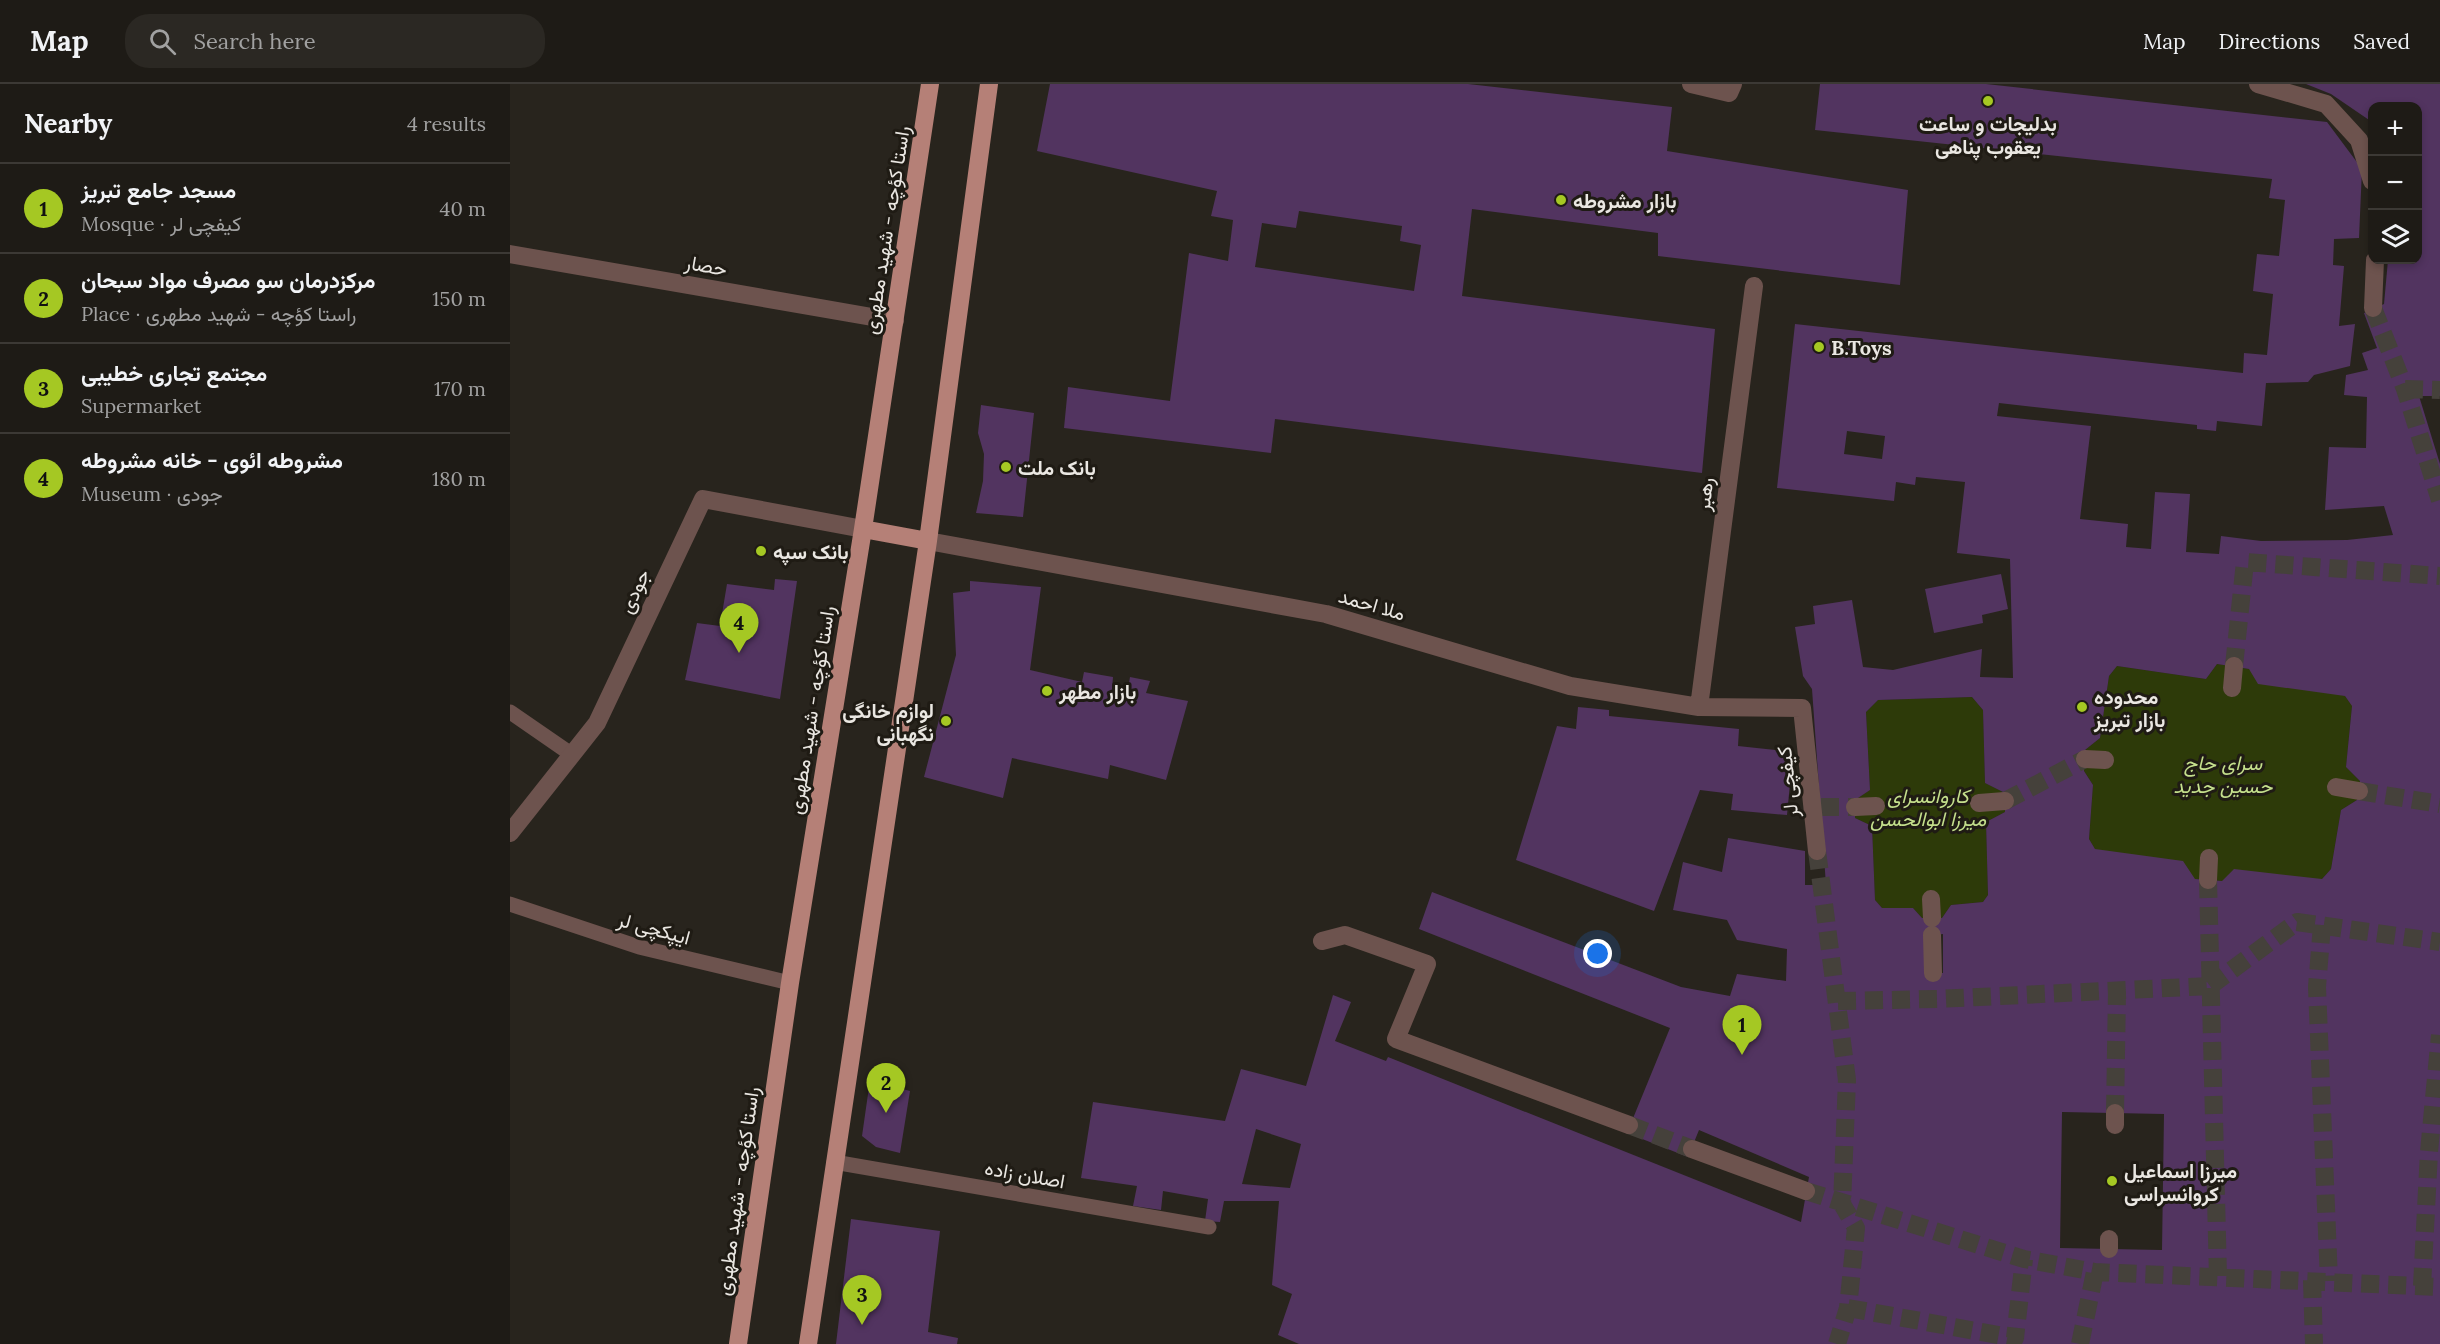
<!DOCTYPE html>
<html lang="en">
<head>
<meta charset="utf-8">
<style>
  :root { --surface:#1e1b16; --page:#2b2823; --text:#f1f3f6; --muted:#a1a1a1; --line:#3c3935; --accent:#a5c823 }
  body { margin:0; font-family:Lora,Vazirmatn,serif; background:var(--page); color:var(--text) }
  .controls { position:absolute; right:18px; top:18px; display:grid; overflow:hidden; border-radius:12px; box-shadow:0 3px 9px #0003 }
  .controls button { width:54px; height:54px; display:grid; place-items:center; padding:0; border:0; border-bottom:2px solid var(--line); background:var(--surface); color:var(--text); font:30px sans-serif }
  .you { position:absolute; left:1088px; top:870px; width:21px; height:21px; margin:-15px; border:4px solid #fff; border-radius:50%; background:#1a73e8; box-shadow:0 0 0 9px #1a73e833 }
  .badge { display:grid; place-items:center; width:39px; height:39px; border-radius:50%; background:var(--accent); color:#111; font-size:20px; font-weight:700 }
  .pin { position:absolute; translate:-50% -50px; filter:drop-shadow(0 2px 3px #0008) }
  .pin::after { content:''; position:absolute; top:32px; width:21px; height:18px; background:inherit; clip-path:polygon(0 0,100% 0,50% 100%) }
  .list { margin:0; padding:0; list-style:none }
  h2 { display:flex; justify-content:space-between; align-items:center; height:78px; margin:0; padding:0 24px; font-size:26px }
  h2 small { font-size:20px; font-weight:400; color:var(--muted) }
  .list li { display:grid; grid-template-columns:39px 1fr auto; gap:18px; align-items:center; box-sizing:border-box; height:90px; padding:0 24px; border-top:2px solid var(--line) }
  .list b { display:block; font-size:22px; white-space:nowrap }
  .list p { margin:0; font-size:20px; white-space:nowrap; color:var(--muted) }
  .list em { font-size:20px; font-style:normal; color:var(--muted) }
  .icon { flex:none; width:33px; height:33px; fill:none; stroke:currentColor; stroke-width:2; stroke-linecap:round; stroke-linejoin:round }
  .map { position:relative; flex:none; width:1930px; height:1260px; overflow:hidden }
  header { display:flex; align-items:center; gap:36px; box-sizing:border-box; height:84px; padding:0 30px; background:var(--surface); border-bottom:2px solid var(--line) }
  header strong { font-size:28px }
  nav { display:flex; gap:33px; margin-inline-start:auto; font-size:21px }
  .search { width:420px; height:54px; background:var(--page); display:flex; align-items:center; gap:15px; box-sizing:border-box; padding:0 21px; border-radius:24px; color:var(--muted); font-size:22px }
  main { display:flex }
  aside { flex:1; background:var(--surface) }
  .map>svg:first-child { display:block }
  .green { fill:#2d3a09 }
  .building { fill:#523460; fill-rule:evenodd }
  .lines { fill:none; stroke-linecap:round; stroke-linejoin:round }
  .street-tunnel { stroke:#45413b; stroke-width:18; stroke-dasharray:18 9; stroke-linecap:butt }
  .lane { stroke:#6d534e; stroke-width:15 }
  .street { stroke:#6d534e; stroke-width:18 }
  .primary { stroke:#b58077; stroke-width:18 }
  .poi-dot { fill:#a5c823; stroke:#1f1b14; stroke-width:2 }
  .labels { text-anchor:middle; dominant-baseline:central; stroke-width:6; stroke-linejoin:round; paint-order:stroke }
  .poi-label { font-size:20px; font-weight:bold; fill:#eae7e2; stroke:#1f1b14; text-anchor:start }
  .street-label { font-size:20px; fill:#eae7e2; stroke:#1f1b14 }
  .park-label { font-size:20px; font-style:italic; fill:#c4df8c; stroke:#1f1b14 }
</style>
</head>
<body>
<header>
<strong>Map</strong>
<div class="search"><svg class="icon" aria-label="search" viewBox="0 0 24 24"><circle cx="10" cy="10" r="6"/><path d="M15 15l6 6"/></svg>Search here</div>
<nav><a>Map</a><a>Directions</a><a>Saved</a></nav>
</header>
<main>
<aside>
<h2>Nearby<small>4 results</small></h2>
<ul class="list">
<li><span class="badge">1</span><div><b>مسجد جامع تبریز</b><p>Mosque · کیفچی لر</p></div><em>40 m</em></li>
<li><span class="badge">2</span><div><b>مرکزدرمان سو مصرف مواد سبحان</b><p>Place · راستا کؤچه - شهید مطهری</p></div><em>150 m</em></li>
<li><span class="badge">3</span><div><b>مجتمع تجاری خطیبی</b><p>Supermarket</p></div><em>170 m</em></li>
<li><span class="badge">4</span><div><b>مشروطه ائوی - خانه مشروطه</b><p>Museum · جودی</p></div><em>180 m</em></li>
</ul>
</aside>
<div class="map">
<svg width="1930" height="1260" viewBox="0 0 1930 1260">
  <rect width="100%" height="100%" fill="#28241d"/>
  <path class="green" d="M1707,580l32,5 96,27 7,10 -6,61 14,14 -3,19 -16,10 -10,59 -9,10 -100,2 -27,-2 -100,-30 -6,-10 4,-54 -9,-14 1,-21 15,-12 9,-62 8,-10 89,13z
    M1462,613l11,13 2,73 20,10v19l-19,10 2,73 -5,7 -32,3 -9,13h-20l-9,-10h-31l-7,-8 -3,-74 -17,-8v-18l15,-10 -4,-78 12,-12z"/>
  <path class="building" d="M540,0h418l204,23 -5,44 241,39 -8,95 -242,-29v-23l-186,-24 -10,87 253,33 -13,144 -427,-54 -4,34 -207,-25 4,-41 102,14 19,-148 39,8 5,-41 -22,-4 6,-25 -180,-40zM789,127l103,15 -2,15 21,4 -7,46 -159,-24 7,-44 34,5z
    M1310,0h166l341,38 35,47 -3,69 -25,1 -1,26 11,1 -5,60 16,-2 -5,42 -36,9 -6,7 -42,1 -4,43 -45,-5 -1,10 -19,-2v-4l-198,-22 -2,13 94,10 -11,93 48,5 -2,23 25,2 4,-57 35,2 -4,58 33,2 2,-18 40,5 86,-1 46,-5 -9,-29 -59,4 4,-63 37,1 1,-51 -23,-2 2,-20 22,-5 -6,-17 15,-5 -13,-35 20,-9 4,-44h30v-65h4v-8l-4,-2v-79h-46v16l-41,-28 -25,-10h134v312h-21l21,68v880h-1141l-21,-9 14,-41 -20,-9 7,-84h-55l-4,21 -15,-1 3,-22 -45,-8 -2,19 -28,-4 4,-20 -56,-8 12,-76 132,19 16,-52 65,17 27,-91 18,7 -16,39 51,20 2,-4 413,165 8,-45 -110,-47 -11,27 -61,-24 43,-105 -251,-99 13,-37 249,95 49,9 7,-22 49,7 1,-32 -50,-9 -10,-20 -54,-10 10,-48 39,10 6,-34 77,13v34h21l-14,-196 -9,-13 -8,-49 20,-3 -2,-18 39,-6 11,67 30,3 89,-21 -2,28 33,1 -3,-119 -53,-6 8,-71 -49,-5 -1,8 -19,-3 -2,19 -117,-13 18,-164 448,49 1,-20 23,2 6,-61 -20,-3 4,-37 22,2 6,-56 -16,-2 3,-19 -457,-49zM1337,347l38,5 -3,23 -38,-5zM1707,580l32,5 9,15 87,12 7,10 -6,61 14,14 -3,19 -16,10 -10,59 -9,10 -88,-10 -12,12 -27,-2 -12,-18 -88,-12 -6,-10 4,-54 -9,-14 1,-21 15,-12 9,-62 8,-10 89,13zM1462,613l11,13 2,73 20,10v19l-19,10 2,73 -5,7 -32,3 -9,13h-20l-9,-10h-31l-7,-8 -3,-74 -17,-8v-18l15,-10 -4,-78 12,-12zM1433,850v39h-17l9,-38zM1552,1028l102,2 -2,136 -102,-2zM746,1045l45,15 -11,44 -48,-4z
    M471,321l53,8 -11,104 -47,-4 7,-32 1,-27 -6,-21z
    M1491,490l7,35 -26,6 1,8 -49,10 -9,-44z
    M265,495l22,2 -17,118 -95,-19 12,-57 23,3 7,-42 47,6z
    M460,497l71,6 -11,83 52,12 2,-10 29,5 -1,12h16l2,-12 20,4 -4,12 42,8 -22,79 -56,-15 -2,14 -96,-21 -9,40 -79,-21 32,-122 -3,-62 17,-2z
    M1068,623l31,3v6l130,13 -1,17 55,6 -6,63 -56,-5 2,-16 -33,-4 -46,121 -138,-51 41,-134 19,3z
    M360,996l40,11 -10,62 -24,-6 -14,-11z
    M341,1135l89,12 -12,101 30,6 -1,6h-121z"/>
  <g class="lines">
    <path class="street-tunnel" d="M1863,224l32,81 35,111
      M1895,305l35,1
      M1724,582l11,-104 195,14
      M1849,707l81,13
      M1495,717l80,-42
      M1311,723h34
      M1307,767l30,229 -5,124 14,24 -8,80 -11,36
      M1698,796l10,397
      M1812,841l-5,62 12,294
      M1700,902l87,-64 143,20
      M1328,917l99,-2 273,-13
      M1605,1029l2,-122
      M1119,1041l63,24
      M1296,1107l218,68 71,13 345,15
      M1802,1196l2,64
      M1912,1202l7,-134 11,-117
      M1338,1224l167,30 9,-79
      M1570,1260l15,-72"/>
    <path class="lane" d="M0,628l61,42
      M0,820l129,43 151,36
      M324,1078l375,65"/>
    <path class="street" d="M1181,0l38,9 4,-9
      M1748,0l68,20 33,36 13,41
      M0,170l385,67
      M1863,224l2,-48
      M418,457l398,73 244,72 129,21 103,1 15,143
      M1722,604l2,-22
      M1189,623l55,-421
      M1575,675l20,1
      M1826,703l23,4
      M1469,719l26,-2
      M1345,723l21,-1
      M0,749l87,-110 106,-224 160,30
      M1698,796l1,-22
      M1421,815l1,19
      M1422,851l1,38
      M812,857l23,-6 82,29 -31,75 233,86
      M1605,1029v12
      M1182,1065l114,42
      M1599,1155v10"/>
    <path class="primary" d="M353,445l65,12
      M228,1260l52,-361 73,-454 67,-445
      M298,1260l120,-803 61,-457"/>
  </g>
  <g class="poi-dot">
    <circle cx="1478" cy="17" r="6"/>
    <circle cx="1051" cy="116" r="6"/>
    <circle cx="1309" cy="263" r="6"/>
    <circle cx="496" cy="383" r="6"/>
    <circle cx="251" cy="467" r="6"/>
    <circle cx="537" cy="607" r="6"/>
    <circle cx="1572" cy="623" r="6"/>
    <circle cx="436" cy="637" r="6"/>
    <circle cx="1602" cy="1097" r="6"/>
  </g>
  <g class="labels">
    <g class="poi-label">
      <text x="1478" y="39" text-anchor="middle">بدلیجات و ساعت<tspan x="1478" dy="23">یعقوب پناهی</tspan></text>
      <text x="1063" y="116">بازار مشروطه</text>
      <text x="1321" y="263">B.Toys</text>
      <text x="508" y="383">بانک ملت</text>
      <text x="263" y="467">بانک سپه</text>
      <text x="549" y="607">بازار مطهر</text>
      <text x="1584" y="612">محدوده<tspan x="1584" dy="23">بازار تبریز</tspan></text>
      <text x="424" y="626" text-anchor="end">لوازم خانگی<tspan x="424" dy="23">نگهبانی</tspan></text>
      <text x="1614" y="1086">میرزا اسماعیل<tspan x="1614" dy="23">کروانسراسی</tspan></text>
    </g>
    <g class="street-label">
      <text transform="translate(376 146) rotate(-81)">راستا کؤچه - شهید مطهری</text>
      <text transform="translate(196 181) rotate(10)">حصار</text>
      <text transform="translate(1194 410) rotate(-83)">رهبر</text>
      <text transform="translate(124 507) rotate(-65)">جودی</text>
      <text transform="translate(862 520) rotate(16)">ملا احمد</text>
      <text transform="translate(301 626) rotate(-81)">راستا کؤچه - شهید مطهری</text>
      <text transform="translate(1277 698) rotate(-96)">کیفچی لر</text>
      <text transform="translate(144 844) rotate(15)">ایپکچی لر</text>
      <text transform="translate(515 1090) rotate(10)">اصلان زاده</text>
      <text transform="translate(227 1107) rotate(-82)">راستا کؤچه - شهید مطهری</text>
    </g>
    <g class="park-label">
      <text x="1713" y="678">سرای حاج<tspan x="1713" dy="23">حسین جدید</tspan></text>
      <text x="1418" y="711">کاروانسرای<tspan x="1418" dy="23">میرزا ابوالحسن</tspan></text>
    </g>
  </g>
</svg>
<div class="controls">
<button>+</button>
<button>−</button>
<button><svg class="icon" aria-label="layers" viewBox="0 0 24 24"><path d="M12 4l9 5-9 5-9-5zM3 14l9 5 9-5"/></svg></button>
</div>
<div class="you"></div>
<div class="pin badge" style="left:1232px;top:971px">1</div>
<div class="pin badge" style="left:376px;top:1029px">2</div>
<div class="pin badge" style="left:352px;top:1241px">3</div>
<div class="pin badge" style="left:229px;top:569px">4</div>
</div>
</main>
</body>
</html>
